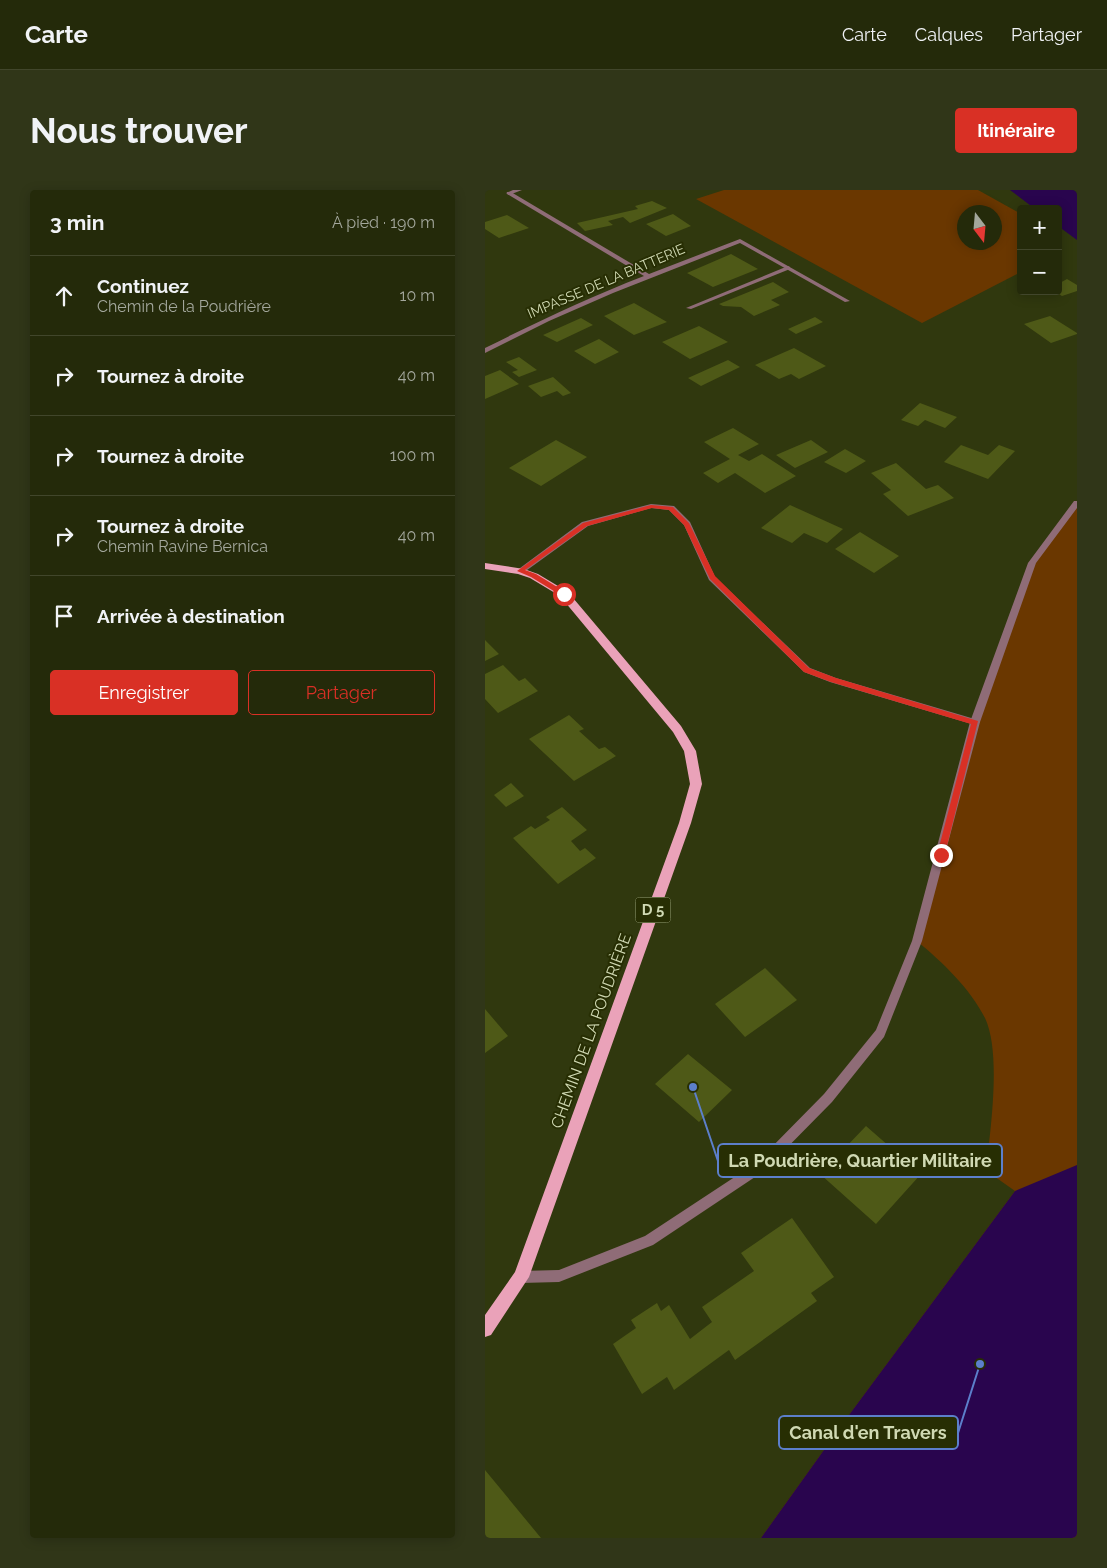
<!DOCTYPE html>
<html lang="fr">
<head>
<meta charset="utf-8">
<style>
  :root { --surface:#242a0a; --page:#303618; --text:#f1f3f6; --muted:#a3a79c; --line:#41462b; --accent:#d93025 }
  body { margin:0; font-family:Raleway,sans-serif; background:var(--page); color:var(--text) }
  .controls { position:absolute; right:15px; top:15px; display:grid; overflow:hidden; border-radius:5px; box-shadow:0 2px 12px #0003 }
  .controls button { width:45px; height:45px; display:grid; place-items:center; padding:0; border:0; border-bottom:1px solid var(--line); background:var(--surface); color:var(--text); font:25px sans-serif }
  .compass { position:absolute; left:472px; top:15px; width:45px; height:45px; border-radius:50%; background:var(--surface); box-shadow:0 2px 12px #0003; rotate:164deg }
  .stop { position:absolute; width:15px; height:15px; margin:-11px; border:4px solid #d93025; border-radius:50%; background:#fff }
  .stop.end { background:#d93025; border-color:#fff; box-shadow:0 1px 5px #0008 }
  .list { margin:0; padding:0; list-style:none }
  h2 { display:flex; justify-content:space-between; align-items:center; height:65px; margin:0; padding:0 20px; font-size:21px }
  h2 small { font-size:16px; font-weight:400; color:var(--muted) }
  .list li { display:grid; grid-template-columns:32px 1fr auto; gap:15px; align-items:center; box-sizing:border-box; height:80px; padding:0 20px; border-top:1px solid var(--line) }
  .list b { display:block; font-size:19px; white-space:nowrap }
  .list p { margin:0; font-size:16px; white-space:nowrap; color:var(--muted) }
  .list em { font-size:16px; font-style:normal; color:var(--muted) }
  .actions { display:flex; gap:10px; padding:15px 20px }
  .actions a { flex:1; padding:11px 0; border:1px solid var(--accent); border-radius:5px; text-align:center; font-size:18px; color:var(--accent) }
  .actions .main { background:var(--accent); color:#fff }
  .icon { flex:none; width:28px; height:28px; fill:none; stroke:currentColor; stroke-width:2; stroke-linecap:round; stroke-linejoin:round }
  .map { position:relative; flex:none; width:592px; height:1348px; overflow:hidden; border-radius:5px }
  header { display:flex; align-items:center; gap:30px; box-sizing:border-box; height:70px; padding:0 25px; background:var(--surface); border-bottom:1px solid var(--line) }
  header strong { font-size:24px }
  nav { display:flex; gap:28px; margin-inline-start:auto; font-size:18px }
  .intro { display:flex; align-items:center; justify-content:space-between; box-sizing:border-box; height:120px; padding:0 30px }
  h1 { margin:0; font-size:35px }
  .button { padding:12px 22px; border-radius:5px; background:var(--accent); color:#fff; font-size:18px; font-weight:700 }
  main { display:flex; gap:30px; padding:0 30px }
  aside { flex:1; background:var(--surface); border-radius:5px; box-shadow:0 2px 12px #0003 }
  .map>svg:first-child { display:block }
  .green { fill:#6a3700; fill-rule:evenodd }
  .water { fill:#29054e }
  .building { fill:#4e5917 }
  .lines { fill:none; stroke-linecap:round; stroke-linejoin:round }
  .lane { fill:#8f6c77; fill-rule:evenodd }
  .street { fill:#8f6c77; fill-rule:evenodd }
  .primary { fill:#eaa2b9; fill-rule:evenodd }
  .route { fill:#d93025 }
  .labels { text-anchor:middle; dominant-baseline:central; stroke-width:4; stroke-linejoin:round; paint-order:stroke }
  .far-street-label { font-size:14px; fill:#d0d9b3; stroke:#272e03 }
  .shield { fill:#272e03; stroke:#9da67e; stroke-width:1 }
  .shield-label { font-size:15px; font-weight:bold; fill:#d0d9b3 }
  .street-label { font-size:16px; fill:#d0d9b3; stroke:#272e03 }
  .leader { fill:none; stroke:#5c7fcb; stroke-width:2 }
  .callout-dot { fill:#5c7fcb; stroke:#272e03; stroke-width:2 }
  .callout { fill:#272e03; stroke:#5c7fcb; stroke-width:2 }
  .callout-label { font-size:18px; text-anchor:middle; font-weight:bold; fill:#d0d9b3 }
</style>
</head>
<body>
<header>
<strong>Carte</strong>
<nav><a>Carte</a><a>Calques</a><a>Partager</a></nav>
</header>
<div class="intro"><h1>Nous trouver</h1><a class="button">Itinéraire</a></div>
<main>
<aside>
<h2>3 min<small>À pied · 190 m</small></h2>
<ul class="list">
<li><svg class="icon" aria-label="ahead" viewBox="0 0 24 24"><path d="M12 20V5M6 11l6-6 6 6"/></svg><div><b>Continuez</b><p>Chemin de la Poudrière</p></div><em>10 m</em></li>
<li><svg class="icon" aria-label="right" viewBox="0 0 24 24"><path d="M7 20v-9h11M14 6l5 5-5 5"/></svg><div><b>Tournez à droite</b></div><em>40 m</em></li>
<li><svg class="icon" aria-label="right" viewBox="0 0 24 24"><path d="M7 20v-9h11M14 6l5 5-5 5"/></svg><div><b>Tournez à droite</b></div><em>100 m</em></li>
<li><svg class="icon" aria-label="right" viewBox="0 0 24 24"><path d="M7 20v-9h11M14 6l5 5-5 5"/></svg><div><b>Tournez à droite</b><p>Chemin Ravine Bernica</p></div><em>40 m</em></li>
<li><svg class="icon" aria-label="arrive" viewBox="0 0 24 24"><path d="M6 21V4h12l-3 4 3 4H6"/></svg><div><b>Arrivée à destination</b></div></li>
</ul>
<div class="actions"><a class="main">Enregistrer</a><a>Partager</a></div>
</aside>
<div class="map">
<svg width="592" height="1348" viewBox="0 0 592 1348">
  <rect width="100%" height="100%" fill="#30380e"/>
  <path class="green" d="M239,0h254l43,24v58l-99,51 -226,-124zM510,22v30h-30v-30z
    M592,313v1035h-316l88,-123 166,-224 -24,-17 -4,-12c4,-37 14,-110 -2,-144 -16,-31 -42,-55 -68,-77l58,-219 57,-159z"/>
  <path class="water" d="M525,0h67v50l-19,-14v-17h-23z
    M592,975v373h-316l88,-123 166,-224z"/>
  <path class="building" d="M167,11l15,7 -37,15 -7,-6 -15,4 5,4 -28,6 -8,-8 61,-14 -3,-3z
    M188,24l18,12 -25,10 -20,-12z
    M22,25l22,13 -30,10 -14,-9v-7z
    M246,64l27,15 -45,18 -26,-14z
    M582,89l10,6v6l-15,5 -8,-5h4v-7z
    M288,92l16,10 -18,8 9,5 -26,11 -13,-9 -18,-1 -4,-2z
    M149,113l33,19 -33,13 -30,-19z
    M565,126l27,17v1l-26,9 -27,-19z
    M330,127l8,5 -27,12 -8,-5z
    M96,128l12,7 -36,17 -14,-7z
    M214,136l29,16 -38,17 -28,-17z
    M114,149l20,13 -24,12 -21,-13z
    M309,158l32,18 -27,13 -8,-5 -12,5 -24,-14z
    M34,167l18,13 -18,7 -7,-5 6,-2 -12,-8z
    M243,170l12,7 -39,19 -13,-8z
    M15,180l19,14 -34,15v-23z
    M68,187l18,16 -8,3 -6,-5 -16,6 -13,-11z
    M435,213l37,14 -12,11 -20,-8 -7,6 -17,-6z
    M248,238l26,16 -21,11 11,6 13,-7 34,22 -31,17 -30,-20 -17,10 -15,-10 27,-14 -26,-17z
    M71,250l31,17 -46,29 -32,-18z
    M326,250l17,12 -33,16 -19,-13z
    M476,255l27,10 11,-10 16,6 -27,28 -44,-17z
    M360,259l21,12 -20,12 -22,-11z
    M411,273l30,26 12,-4 16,13 -46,18 -25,-22 8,-4 -20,-17z
    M305,315l53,24 -16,14 -23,-10 -12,10 -31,-15z
    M375,342l39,24 -25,17 -39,-24z
    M0,450l14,14 -14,7z
    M18,475l16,16 6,-3 13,13 -40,22 -13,-14v-25z
    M84,525l15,14 -5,2 20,18 6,-2 11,9 -42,25 -45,-42z
    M26,593l13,13 -18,11 -12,-12z
    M77,617l25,23 -16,11 9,10 5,-3 11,10 -38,26 -45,-46 18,-12 4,3 15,-9 -4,-3z
    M280,778l32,32 -52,37 -30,-33z
    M0,819l23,27 -23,17z
    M203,864l44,36 -33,32 -44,-38z
    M381,936l55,48 -45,50 -56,-50z
    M307,1028l42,59 -23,16 6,8 -82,59 -6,-10 -55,40 -7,-13 -25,17 -29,-50 23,-16 -5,-8 26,-17 4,8 8,-6 21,34 22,-17 -10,-15 52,-36 -13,-18z
    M0,1280l56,68h-56z"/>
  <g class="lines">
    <path class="lane" d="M28,0h9l-13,5 -3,-2z
      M303,76l2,1v2l-99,40 -5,-1z
      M166,314l23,2 16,16 25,55 95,91 26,10 142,42 2,2 -2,2 -3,1 -145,-43 -26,-10 -95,-92 -25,-55 -15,-15 -18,-2 -63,18 -65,47 -3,1 -4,-3 66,-49z"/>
    <path class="street" d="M22,2h4l138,82 91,-35 110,62 -5,1 -105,-59 -127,50 -64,28 -64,32v-5c52,-26 105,-51 159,-72l-137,-82z
      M589,311h3v7l-41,55 -56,159 -58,219 -38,96 -52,65 -68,69 -111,74 -94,37 -38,1 -5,-1 -1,-5 1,-5 5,-1 38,-1 86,-34 111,-73 68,-69 52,-64 36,-89 58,-219 58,-159z"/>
    <path class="primary" d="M0,373l39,6 14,5 30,18 113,134 15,25 6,33 -11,39 -162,454 -38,58 -6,2v-22l30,-43 164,-449 11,-39 -6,-33 -11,-19 -113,-136 -30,-18 -12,-4 -33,-5z"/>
  </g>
  <path class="route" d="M166,315l22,2 16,16 26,53 94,92 27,10 142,43 -34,137h-3l-4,-3 34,-131 -140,-42 -27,-10 -94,-93 -26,-54 -15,-15 -17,-2 -65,18 -62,44 11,4 31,19v3h-5l-31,-19 -14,-6 66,-48z"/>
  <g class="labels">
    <g class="far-street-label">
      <text transform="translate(121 91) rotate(-23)">IMPASSE DE LA BATTERIE</text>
    </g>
    <rect class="shield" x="150.5" y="707.5" width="35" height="25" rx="4"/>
    <g class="shield-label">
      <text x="168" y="720">D 5</text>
    </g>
    <g class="street-label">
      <text transform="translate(106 841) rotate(-70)">CHEMIN DE LA POUDRIÈRE</text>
    </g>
  </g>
  <path class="leader" d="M208 897L233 971M495 1174L473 1243"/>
  <g class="callout-dot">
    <circle cx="208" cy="897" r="5"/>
    <circle cx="495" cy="1174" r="5"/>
  </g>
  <g class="callout">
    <rect x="233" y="954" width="284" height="33" rx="5"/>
    <rect x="294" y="1226" width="179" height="33" rx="5"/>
  </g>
  <g class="callout-label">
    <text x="375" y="977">La Poudrière, Quartier Militaire</text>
    <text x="383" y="1249">Canal d'en Travers</text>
  </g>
</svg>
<div class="controls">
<button>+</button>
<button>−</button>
</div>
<svg class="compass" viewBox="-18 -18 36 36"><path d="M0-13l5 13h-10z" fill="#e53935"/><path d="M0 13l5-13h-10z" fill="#a3a79c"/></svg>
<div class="stop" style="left:79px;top:404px"></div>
<div class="stop end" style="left:456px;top:665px"></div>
</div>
</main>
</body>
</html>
